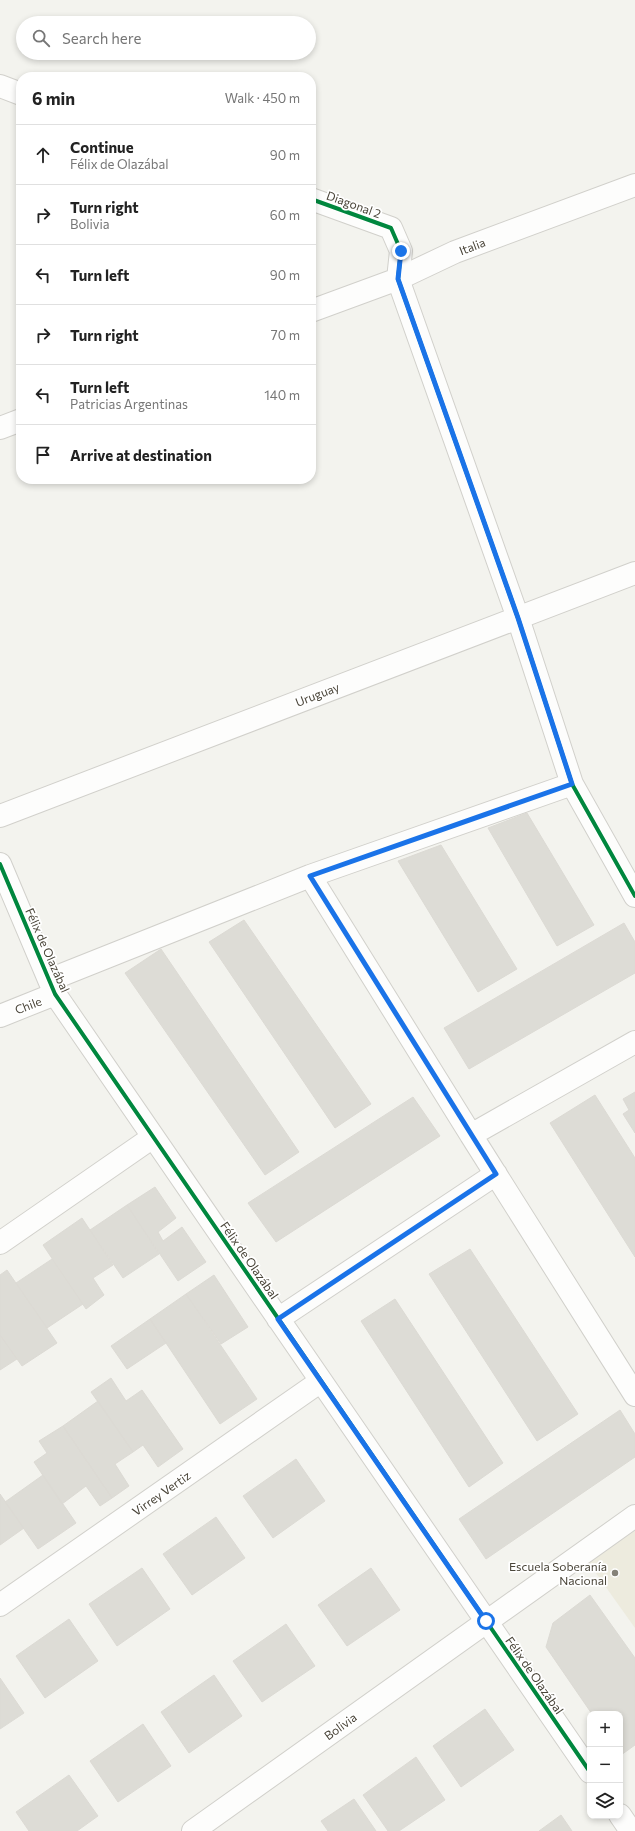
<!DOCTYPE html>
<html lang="en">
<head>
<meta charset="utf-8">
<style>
  :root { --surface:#fff; --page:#f6f6f6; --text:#222; --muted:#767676; --line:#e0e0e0 }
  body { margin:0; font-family:Commissioner,sans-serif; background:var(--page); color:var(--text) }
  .controls { position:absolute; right:12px; bottom:12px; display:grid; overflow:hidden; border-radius:8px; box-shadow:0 2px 6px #0003 }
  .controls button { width:36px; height:36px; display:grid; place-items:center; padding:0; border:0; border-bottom:1px solid var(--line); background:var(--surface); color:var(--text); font:20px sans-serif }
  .stop { position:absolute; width:12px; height:12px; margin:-9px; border:3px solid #1a73e8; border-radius:50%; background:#fff }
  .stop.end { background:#1a73e8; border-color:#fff; box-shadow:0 1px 4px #0008 }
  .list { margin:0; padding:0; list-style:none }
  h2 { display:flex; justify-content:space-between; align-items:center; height:52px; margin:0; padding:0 16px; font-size:17px }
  h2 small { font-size:13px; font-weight:400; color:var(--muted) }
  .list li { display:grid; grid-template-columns:26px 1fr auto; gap:12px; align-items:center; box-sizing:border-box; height:60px; padding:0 16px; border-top:1px solid var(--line) }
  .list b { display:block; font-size:15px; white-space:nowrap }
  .list p { margin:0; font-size:13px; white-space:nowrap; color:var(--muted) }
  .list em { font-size:13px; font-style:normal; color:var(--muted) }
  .icon { flex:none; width:22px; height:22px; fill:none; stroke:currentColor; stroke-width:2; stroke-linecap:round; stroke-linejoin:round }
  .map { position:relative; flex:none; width:635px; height:1831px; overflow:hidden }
  .search { position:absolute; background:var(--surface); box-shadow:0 2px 6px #0003; left:16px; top:16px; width:300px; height:44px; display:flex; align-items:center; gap:10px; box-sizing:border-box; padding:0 14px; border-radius:22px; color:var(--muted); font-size:15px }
  .panel { position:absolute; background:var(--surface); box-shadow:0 2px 6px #0003; left:16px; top:72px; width:300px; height:412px; border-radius:16px }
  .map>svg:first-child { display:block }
  .education { fill:#edebde }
  .building { fill:#dddcd6; stroke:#dcdad4 }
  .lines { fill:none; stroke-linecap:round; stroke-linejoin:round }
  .minor-casing { stroke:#d1d0cb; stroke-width:24 }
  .minor { stroke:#fdfdfc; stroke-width:22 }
  .cycleway-casing { stroke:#fff; stroke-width:6 }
  .cycleway { stroke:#00873e; stroke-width:4 }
  .route { stroke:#1a73e8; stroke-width:5 }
  .poi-dot { fill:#858278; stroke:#fff; stroke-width:1.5 }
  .labels { text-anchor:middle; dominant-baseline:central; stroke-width:3.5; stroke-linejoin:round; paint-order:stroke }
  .street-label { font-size:12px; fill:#4a4539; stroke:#fff }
  .poi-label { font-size:12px; fill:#4a4539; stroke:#fff; text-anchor:end }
</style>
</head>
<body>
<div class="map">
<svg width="635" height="1831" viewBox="0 0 635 1831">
  <rect width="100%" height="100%" fill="#f3f3ee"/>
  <path class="education" d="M635,1531v97l-47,-66z"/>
  <path class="building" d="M527,813l67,112 -37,21 -69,-118z
    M441,845l76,124 -39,23 -80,-131z
    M244,920l127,184 -36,24 -126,-186z
    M624,923l11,19v31l-166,96 -25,-41z
    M161,949l138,203 -34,23 -140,-202z
    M635,1092v41l-12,-19 6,-4 -6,-11z
    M595,1095l40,63v99l-85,-134z
    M413,1097l27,39 -164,106 -28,-39z
    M155,1187l21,31 -18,14 5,9 19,-14 24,35 -28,19 -51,-76z
    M127,1205l32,49 -36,24 -33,-48z
    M82,1218l31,47 -20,13 11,17 -18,14 -43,-64z
    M470,1249l108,165 -41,27 -108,-167z
    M52,1259l31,45 -36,24 -31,-45z
    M7,1270l50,73 -35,23 -22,-31v-60z
    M214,1275l34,52 -27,17 -35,-50z
    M186,1294l71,105 -37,25 -70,-105z
    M395,1299l108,164 -34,24 -108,-166z
    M150,1319l16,24 -39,26 -16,-23z
    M0,1335l17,24 -17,11z
    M111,1378l15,23 16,-11 41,59 -25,18 -15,-22 -10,7 -42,-60z
    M98,1401l35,51 -18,12 14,22 -17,12 -49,-72z
    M620,1410l15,24v23l-149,102 -27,-40z
    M63,1426l49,72 -12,8 -14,-20 -24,18 -28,-42 13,-9 -8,-12z
    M296,1459l29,42 -52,37 -30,-42z
    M43,1475l33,48 -38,26 -33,-47z
    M0,1494l24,34 -24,17z
    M216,1517l29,41 -53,37 -29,-41z
    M142,1568l28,41 -53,37 -28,-42z
    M371,1568l29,42 -53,36 -29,-41z
    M590,1595l45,63v87l-14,10 -1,-41h-28l-46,-67 7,-24z
    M69,1619l29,42 -53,37 -29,-42z
    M286,1624l29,42 -53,36 -29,-41z
    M214,1675l28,41 -53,37 -28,-41z
    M0,1678l24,35 -24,16z
    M485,1709l29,41 -53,37 -28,-41z
    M143,1724l28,42 -53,36 -28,-41z
    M416,1757l29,43 -46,31h-11l-25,-36z
    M69,1775l29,41 -21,15h-48l-13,-19z
    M354,1799l22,32h-48l-7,-10z
    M561,1815l11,16h-33z"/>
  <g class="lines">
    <defs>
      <path id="minor" d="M0,86l21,8
        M311,199l80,29 10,23 -3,28 120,339 54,166 63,112
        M311,311l87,-32 57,-27 180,-67
        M0,428l21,-8
        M0,816l635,-243
        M0,864l55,130 535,778
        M310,876l161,259
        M49,980l261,-104 262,-92
        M0,1016l55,-22
        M635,1042l-164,93 164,260
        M0,1243l153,-106
        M278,1319l218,-145
        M0,1605l321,-224
        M620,1815l11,16
        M193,1831l442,-315"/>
    </defs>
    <use href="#minor" class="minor-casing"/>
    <use href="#minor" class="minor"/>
    <defs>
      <path id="cycleway" d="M311,199l80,29 10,23 -3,28 120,339 54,166 63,112
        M0,864l55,130 535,778"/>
    </defs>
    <use href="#cycleway" class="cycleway-casing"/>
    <use href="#cycleway" class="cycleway"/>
  </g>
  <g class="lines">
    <path class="route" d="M401,251l-3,28 120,339 54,166 -262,92 186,298 -218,145 208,302"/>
  </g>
  <circle class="poi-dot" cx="615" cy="1573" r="4"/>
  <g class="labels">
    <g class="street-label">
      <text transform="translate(354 204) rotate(20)">Diagonal 2</text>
      <text transform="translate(472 246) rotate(-21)">Italia</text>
      <text transform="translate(317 694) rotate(-21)">Uruguay</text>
      <text transform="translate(48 950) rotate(66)">Félix de Olazábal</text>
      <text transform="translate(28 1005) rotate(-21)">Chile</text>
      <text transform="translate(250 1260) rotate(55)">Félix de Olazábal</text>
      <text transform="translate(161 1493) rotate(-35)">Virrey Vertiz</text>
      <text transform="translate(535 1675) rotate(55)">Félix de Olazábal</text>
      <text transform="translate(340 1726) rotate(-36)">Bolivia</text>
    </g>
    <g class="poi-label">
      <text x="607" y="1566">Escuela Soberanía<tspan x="607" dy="14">Nacional</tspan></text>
    </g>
  </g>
</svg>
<div class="controls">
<button>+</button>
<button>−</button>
<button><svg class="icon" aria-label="layers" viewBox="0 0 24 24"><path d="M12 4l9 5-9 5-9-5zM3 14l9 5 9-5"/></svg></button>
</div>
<div class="stop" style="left:486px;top:1621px"></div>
<div class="stop end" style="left:401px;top:251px"></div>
<div class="search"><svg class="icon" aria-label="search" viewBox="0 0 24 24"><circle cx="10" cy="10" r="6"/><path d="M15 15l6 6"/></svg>Search here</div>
<section class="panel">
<h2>6 min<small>Walk · 450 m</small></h2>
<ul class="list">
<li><svg class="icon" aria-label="ahead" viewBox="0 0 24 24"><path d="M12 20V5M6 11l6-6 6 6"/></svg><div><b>Continue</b><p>Félix de Olazábal</p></div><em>90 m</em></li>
<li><svg class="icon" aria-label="right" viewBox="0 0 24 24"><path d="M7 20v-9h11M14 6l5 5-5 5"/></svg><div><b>Turn right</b><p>Bolivia</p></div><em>60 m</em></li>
<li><svg class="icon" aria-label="left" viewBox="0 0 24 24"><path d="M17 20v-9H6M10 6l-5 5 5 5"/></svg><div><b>Turn left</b></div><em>90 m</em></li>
<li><svg class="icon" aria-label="right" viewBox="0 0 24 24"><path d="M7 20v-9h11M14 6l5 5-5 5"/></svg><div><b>Turn right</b></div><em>70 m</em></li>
<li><svg class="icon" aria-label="left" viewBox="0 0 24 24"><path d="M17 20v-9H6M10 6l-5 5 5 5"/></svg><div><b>Turn left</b><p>Patricias Argentinas</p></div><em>140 m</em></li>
<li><svg class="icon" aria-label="arrive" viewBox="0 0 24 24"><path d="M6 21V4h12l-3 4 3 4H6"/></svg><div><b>Arrive at destination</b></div></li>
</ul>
</section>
</div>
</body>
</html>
